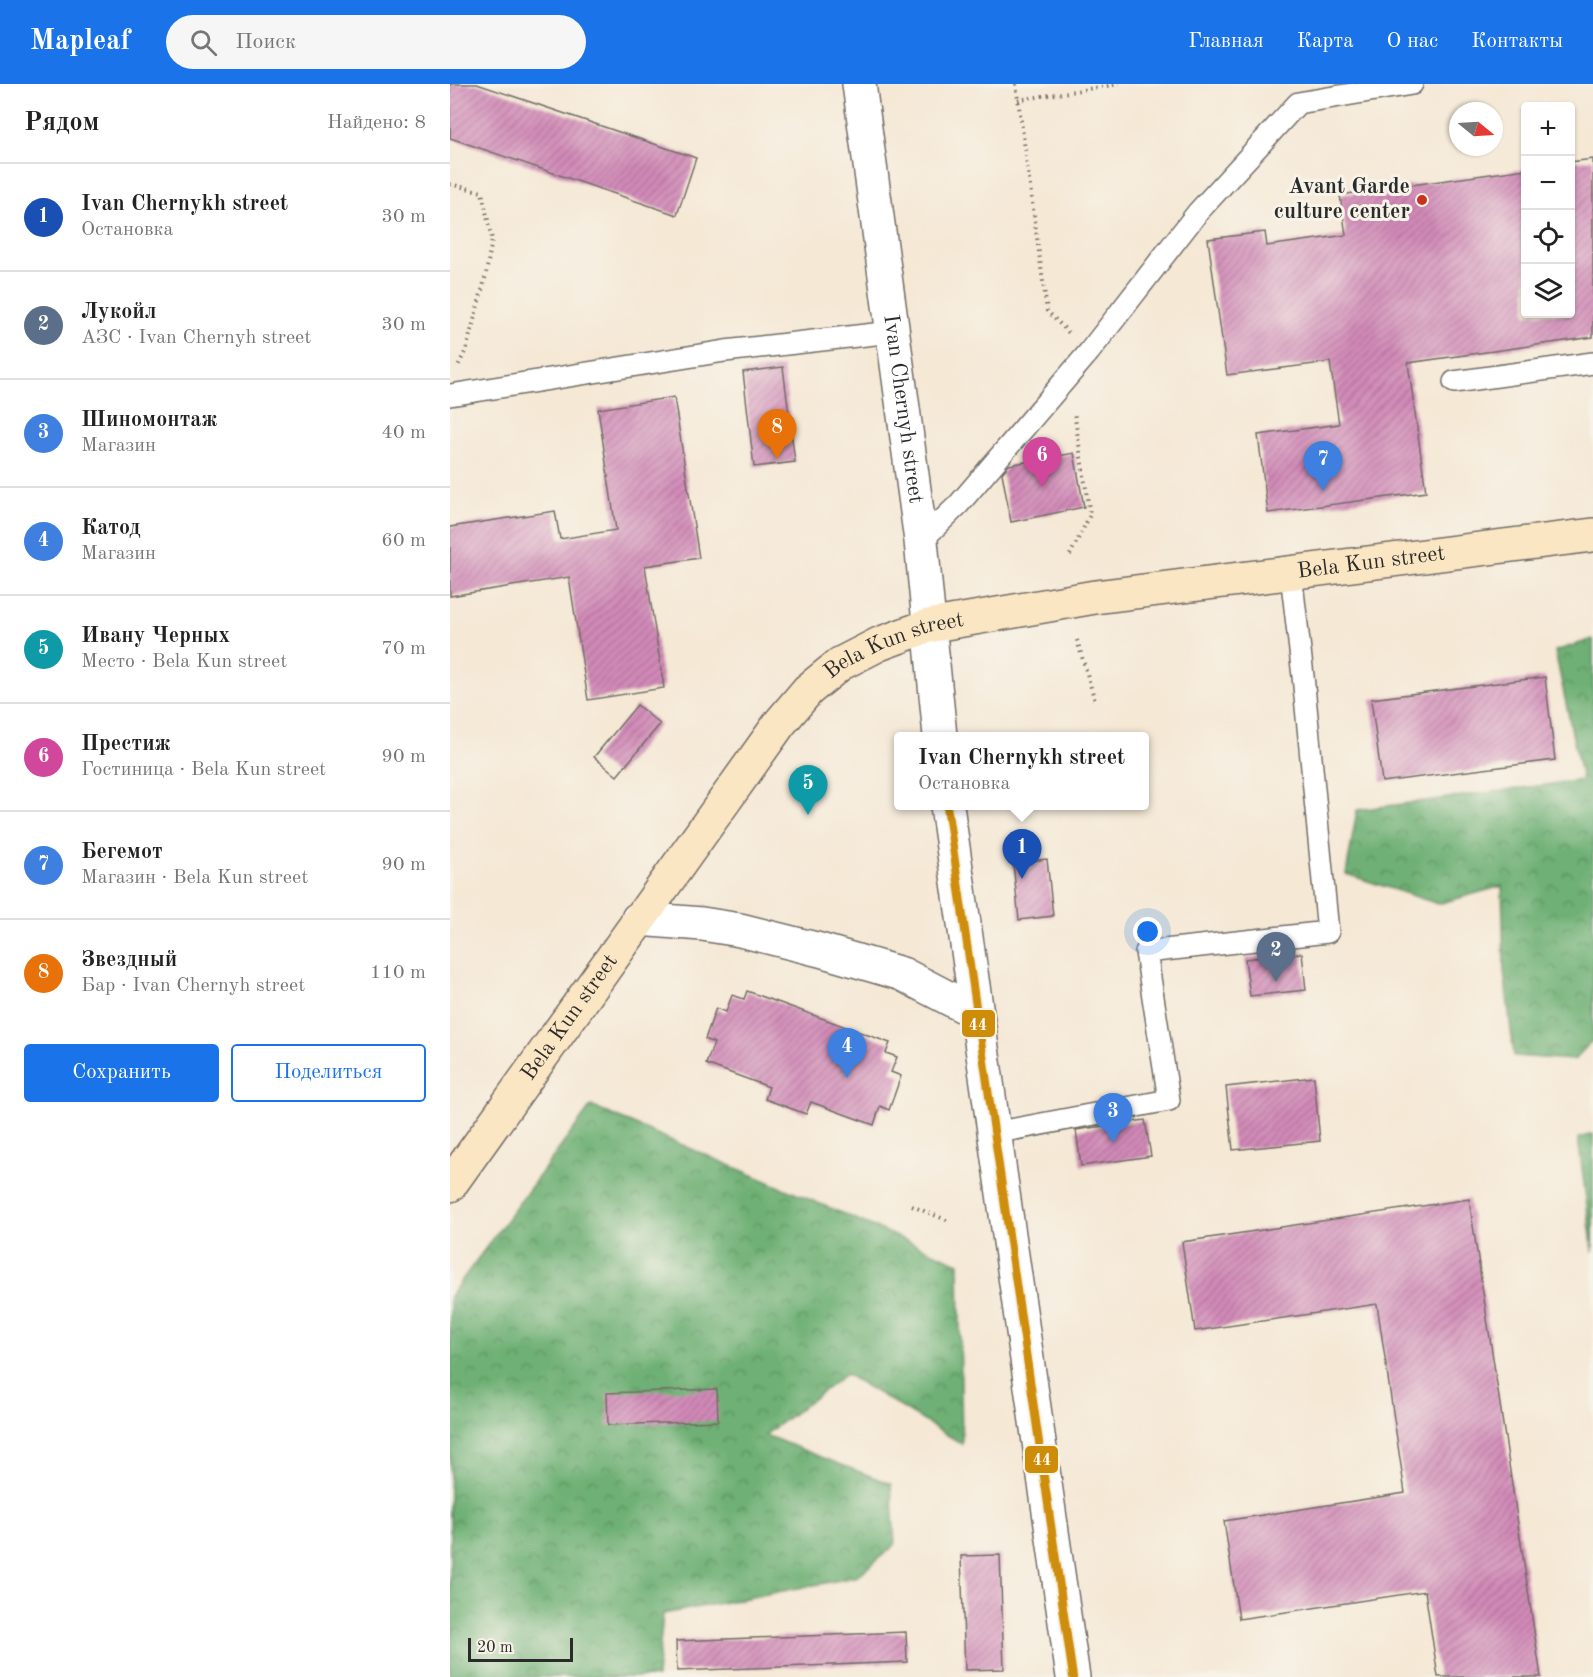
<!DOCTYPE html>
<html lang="ru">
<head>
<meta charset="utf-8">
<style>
  :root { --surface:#fff; --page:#f6f6f6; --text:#222; --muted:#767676; --line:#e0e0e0; --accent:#1a73e8 }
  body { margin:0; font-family:"Old Standard TT",serif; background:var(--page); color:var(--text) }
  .controls { position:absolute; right:18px; top:18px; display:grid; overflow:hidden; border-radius:6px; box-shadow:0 2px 4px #0004 }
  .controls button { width:54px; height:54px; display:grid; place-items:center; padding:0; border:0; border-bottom:2px solid var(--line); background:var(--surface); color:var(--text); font:30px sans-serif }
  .compass { position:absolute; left:999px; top:18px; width:54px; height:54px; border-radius:50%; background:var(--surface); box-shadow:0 2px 4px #0004; rotate:108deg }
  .scale { position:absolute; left:18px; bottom:15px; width:105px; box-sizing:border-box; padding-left:6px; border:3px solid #2b2b2b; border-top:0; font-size:16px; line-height:21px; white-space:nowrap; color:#2b2b2b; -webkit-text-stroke:4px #f7f3e8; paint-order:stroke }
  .you { position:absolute; left:698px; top:848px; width:21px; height:21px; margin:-15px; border:4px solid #fff; border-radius:50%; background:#1a73e8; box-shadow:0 0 0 9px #1a73e833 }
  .badge { display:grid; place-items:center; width:39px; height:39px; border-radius:50%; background:var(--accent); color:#fff; font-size:20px; font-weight:700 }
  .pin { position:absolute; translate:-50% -50px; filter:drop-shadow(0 2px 3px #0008) }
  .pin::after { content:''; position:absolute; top:32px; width:21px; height:18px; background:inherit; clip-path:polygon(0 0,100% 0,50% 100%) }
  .popup { position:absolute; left:444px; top:648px; width:255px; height:78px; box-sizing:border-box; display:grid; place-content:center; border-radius:6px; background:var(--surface); filter:drop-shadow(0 2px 4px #0005); font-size:20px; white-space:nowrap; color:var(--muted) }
  .popup b { font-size:22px; color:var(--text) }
  .popup::after { content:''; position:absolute; left:50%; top:100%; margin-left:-12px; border:12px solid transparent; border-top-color:var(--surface) }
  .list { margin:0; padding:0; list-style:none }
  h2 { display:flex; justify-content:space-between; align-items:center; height:78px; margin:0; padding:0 24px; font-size:26px }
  h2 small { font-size:20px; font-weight:400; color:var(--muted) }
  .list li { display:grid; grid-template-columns:39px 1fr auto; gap:18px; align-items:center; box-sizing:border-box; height:108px; padding:0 24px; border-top:2px solid var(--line) }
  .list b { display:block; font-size:22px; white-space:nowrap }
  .list p { margin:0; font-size:20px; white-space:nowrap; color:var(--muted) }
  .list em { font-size:20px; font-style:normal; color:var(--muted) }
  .actions { display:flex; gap:12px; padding:18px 24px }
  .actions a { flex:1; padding:14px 0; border:2px solid var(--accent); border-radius:6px; text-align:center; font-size:21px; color:var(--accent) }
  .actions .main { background:var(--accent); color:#fff }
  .icon { flex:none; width:33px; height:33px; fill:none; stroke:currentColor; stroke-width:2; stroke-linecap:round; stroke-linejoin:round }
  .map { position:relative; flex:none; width:1143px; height:1593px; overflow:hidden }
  header { display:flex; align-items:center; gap:36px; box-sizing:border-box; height:84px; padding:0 30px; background:var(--accent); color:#fff }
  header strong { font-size:28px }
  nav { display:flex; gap:33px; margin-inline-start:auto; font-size:21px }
  .search { width:420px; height:54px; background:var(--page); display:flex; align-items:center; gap:15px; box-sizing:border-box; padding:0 21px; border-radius:33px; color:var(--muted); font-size:22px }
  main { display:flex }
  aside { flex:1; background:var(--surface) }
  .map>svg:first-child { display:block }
  .forest { fill:url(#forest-crowns); stroke:#4c6e50; stroke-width:1.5 }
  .building { fill:url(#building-hatch) }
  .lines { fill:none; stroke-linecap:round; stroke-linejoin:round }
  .service-casing { stroke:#726d66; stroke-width:24 }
  .tertiary-casing { stroke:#726d66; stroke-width:36 }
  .secondary-casing { stroke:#726d66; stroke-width:36 }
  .path { stroke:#726d66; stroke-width:4; stroke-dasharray:1.5 4.5; stroke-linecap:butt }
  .service { stroke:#fff; stroke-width:21 }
  .tertiary { stroke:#fff; stroke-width:33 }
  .secondary { stroke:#fbe6c4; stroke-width:33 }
  .bus-1-casing { stroke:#f7f3e8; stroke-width:12 }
  .bus-1 { stroke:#ce8d09; stroke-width:8 }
  .poi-dot { fill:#c8321e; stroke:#f7f3e8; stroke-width:2 }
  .labels { text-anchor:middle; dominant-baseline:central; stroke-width:6; stroke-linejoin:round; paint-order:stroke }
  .poi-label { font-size:22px; font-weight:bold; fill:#2b2b2b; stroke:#f7f3e8; text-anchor:end }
  .street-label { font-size:22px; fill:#2b2b2b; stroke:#f7f3e8 }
  .line-badge { stroke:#f7f3e8; stroke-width:2 }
  .badge-label { font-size:16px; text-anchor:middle; font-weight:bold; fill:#fff }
</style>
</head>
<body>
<header>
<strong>Mapleaf</strong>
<div class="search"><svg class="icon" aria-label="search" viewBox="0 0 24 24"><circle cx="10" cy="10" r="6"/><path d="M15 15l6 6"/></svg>Поиск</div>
<nav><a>Главная</a><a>Карта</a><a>О нас</a><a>Контакты</a></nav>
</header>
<main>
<aside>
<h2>Рядом<small>Найдено: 8</small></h2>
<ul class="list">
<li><span class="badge" style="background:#1a4fb4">1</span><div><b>Ivan Chernykh street</b><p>Остановка</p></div><em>30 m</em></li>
<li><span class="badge" style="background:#5c6f8a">2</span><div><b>Лукойл</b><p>АЗС · Ivan Chernyh street</p></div><em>30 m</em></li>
<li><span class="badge" style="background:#3f7fe0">3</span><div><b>Шиномонтаж</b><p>Магазин</p></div><em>40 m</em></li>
<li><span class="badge" style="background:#3f7fe0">4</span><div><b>Катод</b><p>Магазин</p></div><em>60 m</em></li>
<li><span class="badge" style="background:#0f9aa8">5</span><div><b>Ивану Черных</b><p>Место · Bela Kun street</p></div><em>70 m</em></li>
<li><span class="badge" style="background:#d1479c">6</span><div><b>Престиж</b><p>Гостиница · Bela Kun street</p></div><em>90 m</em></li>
<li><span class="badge" style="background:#3f7fe0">7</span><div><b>Бегемот</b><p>Магазин · Bela Kun street</p></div><em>90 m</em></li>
<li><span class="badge" style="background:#e8710a">8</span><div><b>Звездный</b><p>Бар · Ivan Chernyh street</p></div><em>110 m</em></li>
</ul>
<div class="actions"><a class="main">Сохранить</a><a>Поделиться</a></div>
</aside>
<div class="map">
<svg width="1143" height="1593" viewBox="0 0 1143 1593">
  <defs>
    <pattern id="forest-crowns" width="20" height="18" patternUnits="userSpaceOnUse" patternTransform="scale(1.5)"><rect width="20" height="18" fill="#6eb074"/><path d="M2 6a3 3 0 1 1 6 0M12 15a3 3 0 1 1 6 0" fill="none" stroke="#5b8f5f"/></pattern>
    <pattern id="building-hatch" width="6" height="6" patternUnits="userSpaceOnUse" patternTransform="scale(1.5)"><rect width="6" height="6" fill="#d28ab8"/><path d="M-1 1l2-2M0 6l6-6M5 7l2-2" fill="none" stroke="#ab7196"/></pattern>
  </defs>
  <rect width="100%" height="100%" fill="#f7f3e8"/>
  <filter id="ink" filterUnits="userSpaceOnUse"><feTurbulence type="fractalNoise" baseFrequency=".0167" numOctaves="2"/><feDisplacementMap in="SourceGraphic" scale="12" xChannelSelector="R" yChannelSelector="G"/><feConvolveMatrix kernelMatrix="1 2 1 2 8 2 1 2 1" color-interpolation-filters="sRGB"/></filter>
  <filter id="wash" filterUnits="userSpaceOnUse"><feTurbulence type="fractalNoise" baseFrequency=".008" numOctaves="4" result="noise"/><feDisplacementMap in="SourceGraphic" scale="24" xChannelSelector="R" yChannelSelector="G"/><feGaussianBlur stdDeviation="1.35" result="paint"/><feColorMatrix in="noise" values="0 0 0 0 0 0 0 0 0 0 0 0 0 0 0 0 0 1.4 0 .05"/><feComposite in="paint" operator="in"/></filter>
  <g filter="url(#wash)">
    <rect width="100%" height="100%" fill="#f5e8d5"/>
    <path class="forest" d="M1143,555v401l-19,20 -60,-4 -10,-85 -2,-85 -64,18 -92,-30 11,-64 225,-30 -27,-129z
      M141,1022l368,157 3,181 -116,-70 -81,61 126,49 4,61 -39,32 -193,37 -6,63h-207v-381z
      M1143,1050v118l-15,-114z"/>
    <g id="blocks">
      <path class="building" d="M0,0h27l219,74 -19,57 -227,-77z
        M1143,75v178l-185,26 18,129 -158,21 -10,-78 81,-11 -9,-62 -103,13 -19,-136 57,-7 2,14 79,-11 -6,-40 186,-26v145h44v-152z
        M333,283l12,95 -41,5 -11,-95z
        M224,313l25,161 -54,8 19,122 -76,12 -19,-123 -119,19v-69l105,-16 5,28 56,-9 -18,-121z
        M624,369l10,54 -73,15 -9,-49 7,-8z
        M1095,593l10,83 -173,22 -11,-83z
        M187,621l23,19 -43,52 -23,-19z
        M597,775l6,57 -34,4 -6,-57z
        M852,869l4,37 -56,6 -5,-37z
        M297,907l143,52 -4,10 11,4 -6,15 10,4 -12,34 -9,-4 -6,19 -63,-23 -5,12 -41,-15 4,-12 -63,-23 8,-21 -9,-4 11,-31 10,4 6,-17 12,4z
        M864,993l6,64 -87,9 -7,-63z
        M695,1036l6,36 -70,10 -5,-36z
        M1019,1115l72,478h-103l-13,-86 -186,28 -15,-98 181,-28 -28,-189 -182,27 -13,-89z
        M267,1305l1,32 -110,4 -1,-32z
        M550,1471l4,114 -39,1 -4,-114z
        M456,1548l1,30 -230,9 -1,-30z"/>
    </g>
  </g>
  <g filter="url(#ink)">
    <use href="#blocks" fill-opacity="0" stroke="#726d66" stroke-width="1.5"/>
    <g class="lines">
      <defs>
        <path id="service" d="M1004,298l139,-19
          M0,311l275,-44 167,-19
          M471,457l38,-37 130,-152 109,-140 100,-109 114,-19
          M544,1049l175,-33 -23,-148 182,-20 -25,-256 -12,-102"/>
        <g id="tertiary">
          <path id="s1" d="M409,0l62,457 19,195"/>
          <path d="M497,722l126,871"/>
          <path d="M188,835l64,5 38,6 80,20 82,24 75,39"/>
        </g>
        <g id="secondary">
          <path id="s2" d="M0,1101l330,-462 28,-33 32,-26 39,-20 49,-18 167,-29 498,-62"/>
        </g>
      </defs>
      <use href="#service" class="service-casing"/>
      <use href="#tertiary" class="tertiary-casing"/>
      <use href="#secondary" class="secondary-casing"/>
      <path class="path" d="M566,0l31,227 22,22
        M568,16l101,-16
        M0,100l32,8 10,48 -7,39 -19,71 -8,16
        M620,471l20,-40 -16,-103
        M627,556l18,61
        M462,1122l37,15"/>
      <use href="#service" class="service"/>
      <use href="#tertiary" class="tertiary"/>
      <use href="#secondary" class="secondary"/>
      <defs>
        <path id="bus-1" d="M497,722l126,871"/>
      </defs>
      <use href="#bus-1" class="bus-1-casing"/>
      <use href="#bus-1" class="bus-1"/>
    </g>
  </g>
  <circle class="poi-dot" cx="972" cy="116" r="6"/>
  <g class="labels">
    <g class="poi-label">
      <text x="960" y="103">Avant Garde<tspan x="960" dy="25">culture center</tspan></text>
    </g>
    <g class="street-label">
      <text stroke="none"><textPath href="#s1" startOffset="328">Ivan Chernyh street</textPath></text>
      <text stroke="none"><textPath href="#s2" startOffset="1196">Bela Kun street</textPath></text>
      <text stroke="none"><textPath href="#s2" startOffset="710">Bela Kun street</textPath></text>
      <text stroke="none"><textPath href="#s2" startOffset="206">Bela Kun street</textPath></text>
    </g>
  </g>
  <g class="line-badge">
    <rect x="511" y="925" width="35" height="29" rx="6" fill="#ce8d09"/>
    <rect x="574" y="1361" width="35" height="29" rx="6" fill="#ce8d09"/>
  </g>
  <g class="badge-label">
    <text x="528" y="946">44</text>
    <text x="592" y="1381">44</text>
  </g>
</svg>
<div class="controls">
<button>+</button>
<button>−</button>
<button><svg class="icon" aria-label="locate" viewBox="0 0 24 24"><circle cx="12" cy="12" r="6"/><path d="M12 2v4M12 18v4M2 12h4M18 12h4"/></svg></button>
<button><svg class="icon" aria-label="layers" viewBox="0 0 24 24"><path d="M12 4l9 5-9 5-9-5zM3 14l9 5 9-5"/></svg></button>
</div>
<svg class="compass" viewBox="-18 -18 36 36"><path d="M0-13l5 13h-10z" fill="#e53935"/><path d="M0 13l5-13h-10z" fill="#767676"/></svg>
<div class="scale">20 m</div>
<div class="you"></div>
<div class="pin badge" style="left:572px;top:795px;background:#1a4fb4">1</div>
<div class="popup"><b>Ivan Chernykh street</b>Остановка</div>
<div class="pin badge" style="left:826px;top:898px;background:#5c6f8a">2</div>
<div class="pin badge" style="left:663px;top:1059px;background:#3f7fe0">3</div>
<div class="pin badge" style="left:397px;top:994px;background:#3f7fe0">4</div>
<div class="pin badge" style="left:358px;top:731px;background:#0f9aa8">5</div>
<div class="pin badge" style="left:592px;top:403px;background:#d1479c">6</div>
<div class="pin badge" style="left:873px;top:407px;background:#3f7fe0">7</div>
<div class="pin badge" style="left:327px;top:375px;background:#e8710a">8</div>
</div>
</main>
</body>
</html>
